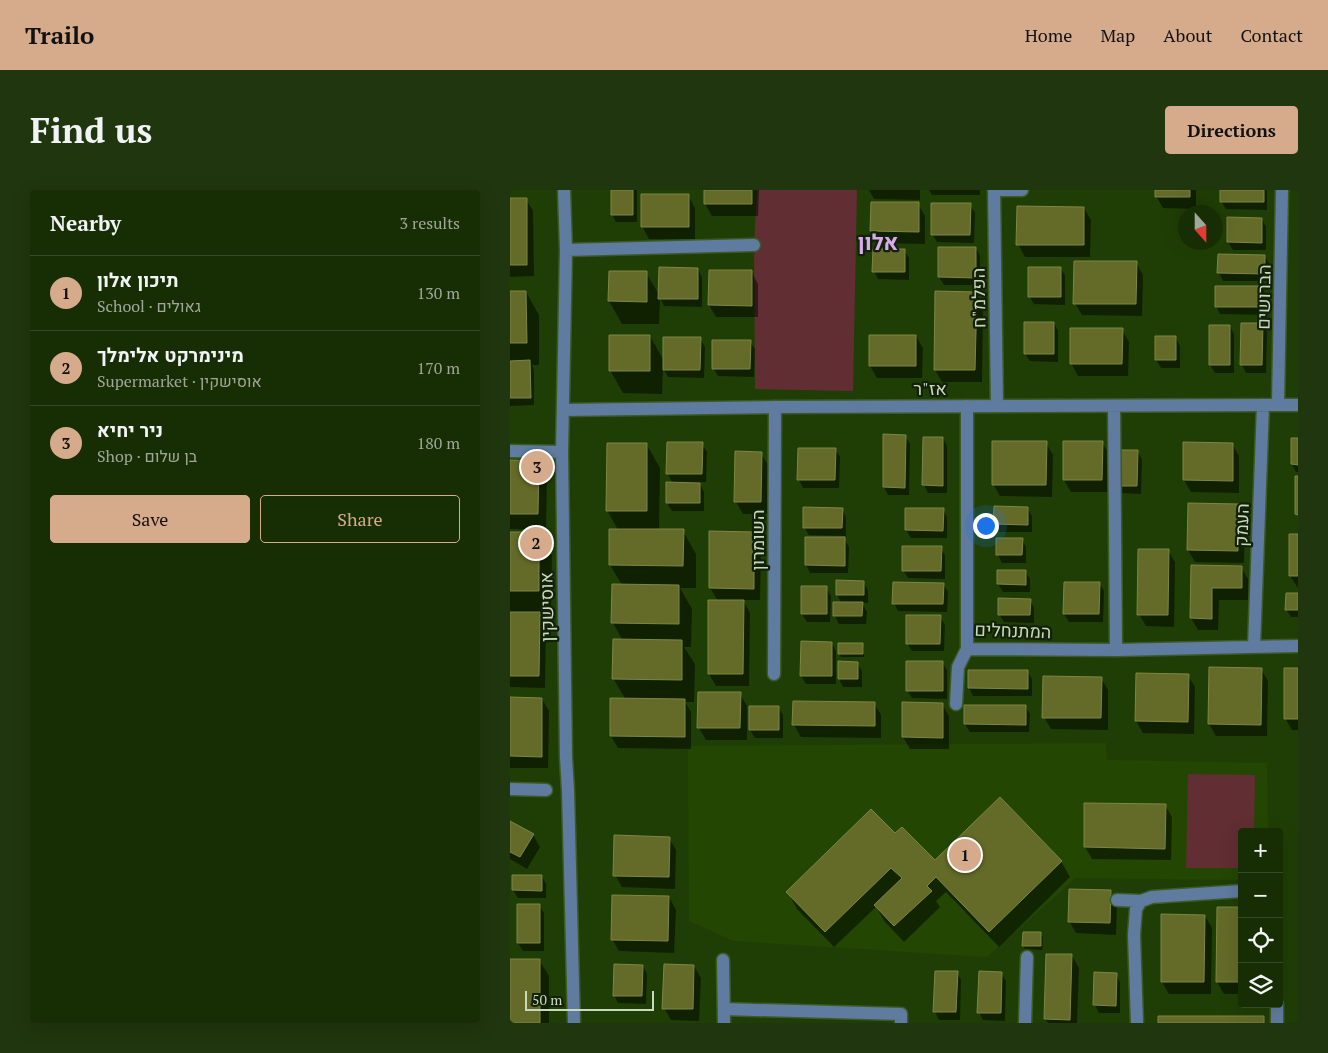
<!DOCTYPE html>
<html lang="en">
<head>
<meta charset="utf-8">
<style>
  :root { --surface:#172e04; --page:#20360e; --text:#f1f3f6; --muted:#9ea89a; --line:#364a26; --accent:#d6ab8b }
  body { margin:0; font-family:"PT Serif",Heebo,serif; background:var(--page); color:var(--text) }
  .controls { position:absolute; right:15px; bottom:15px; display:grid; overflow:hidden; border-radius:5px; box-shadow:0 5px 20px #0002 }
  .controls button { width:45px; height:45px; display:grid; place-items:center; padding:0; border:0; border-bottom:1px solid var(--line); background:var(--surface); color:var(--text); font:25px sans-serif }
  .compass { position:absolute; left:668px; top:15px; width:45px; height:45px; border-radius:50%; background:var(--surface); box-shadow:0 5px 20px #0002; rotate:159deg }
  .scale { position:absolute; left:15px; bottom:12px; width:129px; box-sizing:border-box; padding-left:5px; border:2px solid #c7dabc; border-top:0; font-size:14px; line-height:18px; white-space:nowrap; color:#c7dabc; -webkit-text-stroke:4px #13210a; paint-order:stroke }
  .you { position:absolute; left:475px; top:335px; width:18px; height:18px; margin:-12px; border:4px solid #fff; border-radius:50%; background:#1a73e8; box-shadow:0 0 0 8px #1a73e833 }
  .badge { display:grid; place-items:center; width:32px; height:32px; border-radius:50%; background:var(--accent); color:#111; font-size:16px; font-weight:700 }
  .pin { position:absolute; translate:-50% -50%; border:2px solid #fff; box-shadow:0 1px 5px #0006 }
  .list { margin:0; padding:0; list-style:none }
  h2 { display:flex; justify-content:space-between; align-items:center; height:65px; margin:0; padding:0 20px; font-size:21px }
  h2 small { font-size:16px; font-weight:400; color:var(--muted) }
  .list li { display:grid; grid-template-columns:32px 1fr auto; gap:15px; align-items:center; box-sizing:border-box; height:75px; padding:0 20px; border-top:1px solid var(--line) }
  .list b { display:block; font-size:19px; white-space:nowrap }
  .list p { margin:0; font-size:16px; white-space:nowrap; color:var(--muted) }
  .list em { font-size:16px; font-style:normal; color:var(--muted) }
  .actions { display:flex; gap:10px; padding:15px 20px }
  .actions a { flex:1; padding:11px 0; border:1px solid var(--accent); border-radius:5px; text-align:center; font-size:18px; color:var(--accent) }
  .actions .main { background:var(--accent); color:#111 }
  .icon { flex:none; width:28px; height:28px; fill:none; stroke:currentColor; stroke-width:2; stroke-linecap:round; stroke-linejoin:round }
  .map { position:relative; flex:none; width:788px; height:833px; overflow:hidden; border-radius:5px }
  header { display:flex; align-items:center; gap:30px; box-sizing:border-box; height:70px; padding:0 25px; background:var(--accent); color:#111 }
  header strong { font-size:24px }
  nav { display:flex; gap:28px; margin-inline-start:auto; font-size:18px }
  .intro { display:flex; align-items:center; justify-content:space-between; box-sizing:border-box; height:120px; padding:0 30px }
  h1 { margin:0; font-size:35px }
  .button { padding:12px 22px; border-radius:5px; background:var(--accent); color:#111; font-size:18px; font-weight:700 }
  main { display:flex; gap:30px; padding:0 30px }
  aside { flex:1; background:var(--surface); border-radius:5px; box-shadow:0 5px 20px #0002 }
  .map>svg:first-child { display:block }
  .built { fill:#234703 }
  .green { fill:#602e33 }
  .shadow { fill:#0007 }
  .building { fill:#646b28; stroke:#7e8643 }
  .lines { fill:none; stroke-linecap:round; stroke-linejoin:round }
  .minor-casing { stroke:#3d5a26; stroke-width:15 }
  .minor { stroke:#5f7b9f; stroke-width:12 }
  .labels { text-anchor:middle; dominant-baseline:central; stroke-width:4.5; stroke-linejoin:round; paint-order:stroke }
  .street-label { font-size:18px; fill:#c7dabc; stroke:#13210a }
  .district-label { font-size:22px; font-weight:bold; fill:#d7abec; stroke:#13210a }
</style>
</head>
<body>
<header>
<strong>Trailo</strong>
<nav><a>Home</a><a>Map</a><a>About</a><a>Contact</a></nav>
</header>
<div class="intro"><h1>Find us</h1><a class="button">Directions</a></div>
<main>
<aside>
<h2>Nearby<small>3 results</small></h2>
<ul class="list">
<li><span class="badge">1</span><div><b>תיכון אלון</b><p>School · גאולים</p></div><em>130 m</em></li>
<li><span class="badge">2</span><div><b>מינימרקט אלימלך</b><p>Supermarket · אוסישקין</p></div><em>170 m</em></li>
<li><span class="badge">3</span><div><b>ניר יחיא</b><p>Shop · בן שלום</p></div><em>180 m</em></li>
</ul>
<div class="actions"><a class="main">Save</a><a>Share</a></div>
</aside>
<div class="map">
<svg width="788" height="833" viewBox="0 0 788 833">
  <rect width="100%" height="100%" fill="#1f3e05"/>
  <path class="built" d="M596,553l1,17 160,3 1,69h-26v48l-166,-2 -89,79 -253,-16 -45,-20 -1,-175z"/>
  <path class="green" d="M247,0h100l-4,201 -98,-2 -1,-144z
    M678,584l67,1 -1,57h-12v36h-56z"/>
  <path class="shadow" d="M102,0h25v32h-21l-4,-8z
    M195,0h54l-1,26h-46l-7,-12z
    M359,0h51v10l-46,-1z
    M419,0h51v5h-48z
    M646,0h40v19l-33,-1 -7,-12z
    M712,0h45v20l-41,-1 -5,-8z
    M178,5l7,13v31h-46l-7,-13z
    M0,9h16l7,12 1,65 -24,1z
    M362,13l46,1 7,12v28l-46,-1 -7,-12z
    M460,15l5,8 -1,30 -37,-1 -5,-8z
    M574,18l7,12 -1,37h-65l-7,-13z
    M752,29l4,8v23h-33l-5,-8z
    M466,58l4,8v29h-36l-5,-8z
    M394,60l5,8v22l-31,-1 -4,-8z
    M755,66l4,8v17h-46l-4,-8z
    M626,72l7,13 -1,41 -60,-1 -7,-12z
    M551,78l4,8v29l-31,-1 -5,-8z
    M188,79l4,8v30l-38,-1 -4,-8 -1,26h-37l-13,-23 37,-28 14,23z
    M241,81l7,13v33h-42l-7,-12z
    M752,97l4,8v20l-46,-1 -4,-8z
    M0,102h16l13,23v50h-7l2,5v35l-24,1z
    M466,103l7,12 -1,77h-40l-7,-12z
    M544,133l4,8v31l-28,-1 -5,-7z
    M752,134l5,8 -1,41h-20l-4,-8z
    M720,136l4,8v39h-19l-5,-8z
    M612,140l7,12 -1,34h-50l-7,-13z
    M140,146l14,25 36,-22 5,8 -1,31 -36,-1 -5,-9 -1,26 -39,-1 -13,-23z
    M406,146l7,12 -1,30h-45l-7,-12z
    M666,148l4,8v22h-19l-5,-8z
    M240,152l5,7 -1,28 -36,-1 -5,-8z
    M395,246l5,8 -1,51h-21l-4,-8z
    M433,248l4,8v47h-19l-4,-8z
    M782,250h6v32h-2l-4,-8z
    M592,252l7,12v38h-38l-7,-12z
    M536,253l7,12 -1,42 -52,-1 -7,-12z
    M192,254l5,8 -1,30h-7l5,10v19h-32l-5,-8 6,-19 -5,-10z
    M722,254l7,12v37l-48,-1 -7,-12z
    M137,255l13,23 -1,62 24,1 13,23v34h-16l12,21 -1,38h-7l11,17 -1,38h-9l6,10v37l-73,-1 -7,-12 1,-36h14l-13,-22 10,-37 -10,-18v-38h9l-12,-20 8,-35 -11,-20z
    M325,259l5,8 -1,31h-36l-4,-8z
    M627,261l5,8 -1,35 -20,-1 -4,-8z
    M251,263l7,12 -1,49h-24l-7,-12z
    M0,272h28l9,16 -1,52 -36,-1z
    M679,314l49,1 7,12 -1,46 -49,-1 -7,-12z
    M485,317l32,1 5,8v16h-33l-4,-8z
    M332,319l4,8v19l-37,-1 -5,-8z
    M433,319l4,8v21h-36l-5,-8z
    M0,343h29l13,23 -1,58h-12l7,12 -1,62 -35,-1z
    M244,343l7,12 -1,55h-17l7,13 -1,73h-33l-7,-12 9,-73 -8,-13z
    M781,345h7v53l-8,-12z
    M334,349l5,8 -1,26h-38l-4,-8z
    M512,349l4,8v16h-24l-4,-8z
    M431,358l4,8v23l-37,-1 -5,-8z
    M658,360l7,12 -1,65 -28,-1 -7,-12z
    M682,377h49l7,12v21h-29l-1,30h-20l-7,-12z
    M515,381l5,8v13h-27l-5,-8z
    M353,392l5,8v13h-6l5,9 -1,12h-27l-4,-8 7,-12 -5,-9z
    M589,393l5,8 -1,31h-34l-5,-8z
    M433,394l5,8 -1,20 -49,-1 -4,-8z
    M316,398l5,8 -1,26h-23l-5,-8z
    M777,404h11v23h-7l-5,-8z
    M520,410l4,8v15l-30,-1 -5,-8z
    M430,427l5,8 -1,26h-32l-5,-8z
    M322,453l4,8v33h-30l-5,-8z
    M352,455l2,3v9h-23l-2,-4z
    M432,472l5,8v29l-35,-1 -5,-8z
    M347,473l5,8v16h-19l-4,-8z
    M751,479l7,12 -1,55h-51l-7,-12z
    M776,479h12v61h-6l-7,-12z
    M517,481l5,8v17h-59l-4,-8z
    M627,485h51l7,12 -1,47 -51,-1 -7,-12z
    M591,488l7,12v40l-57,-1 -7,-12z
    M230,504l7,12v34h-41l-7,-12z
    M0,509h32l7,12 -1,57h-38z
    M364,513l7,12v23l-80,-1 -7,-12z
    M432,514l7,12v33h-39l-7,-12z
    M515,516l5,8 -1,18h-59l-5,-8z
    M268,517l5,8v23h-28l-5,-8z
    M576,614l79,1 7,12 -1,43 -79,-1 -7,-12z
    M0,632l23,13 7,12 -13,22 -17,-10z
    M385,645l40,27 126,-1 9,16 -71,70 -53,-55 -10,9 4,6 -36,35 -19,-20 -9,-15 -42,40 -37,-38 -9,-16z
    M159,648l7,12 -1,39 -53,-2 -7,-12z
    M32,686l4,8v14h-28l-5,-8z
    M600,702l7,12 -1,31 -40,-2 -7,-12z
    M159,707l7,13 -2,43 -55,-2 -7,-12z
    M29,715l5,8v38h-21l-5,-8z
    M732,718v86h-18l-7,-12z
    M695,726l7,12 -1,66h-42l-7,-12z
    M530,744l3,3 -1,13 -17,-1 -2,-3z
    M562,766l7,12 -2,55h-29l-3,-4z
    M0,770h29l10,16v47h-39z
    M133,776l4,8 -1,30 -28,-1 -4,-8z
    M184,776l7,12 -2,43 -28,-1 -7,-12z
    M447,782l4,8 -1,40h-21l-4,-8z
    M491,783l5,8 -1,40 -22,-1 -4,-8z
    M606,784l4,8v31h-21l-4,-8z"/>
  <path class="building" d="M101,0h22v25h-22z
    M194,0h48v14h-48z
    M645,0h35v7h-35z
    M710,0h44v12h-44z
    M131,4h48v33h-48z
    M0,8h17v67h-17z
    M361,12h48v30l-49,-1z
    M421,13h40l-1,32h-39z
    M507,16l67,1v38h-68z
    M717,27l35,1v25l-35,-1z
    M428,57h38v31l-38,-1z
    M363,59h32v23h-33z
    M708,64l47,1v19l-48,-1z
    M564,71h63l-1,43h-63z
    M149,77l39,1v31h-40z
    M518,77h33v30h-33z
    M199,80h43v36l-44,-1z
    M99,81h38v31l-39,-1z
    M705,96h47v21h-47z
    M0,101h16l1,52h-17z
    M425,101l42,1 -2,78h-41z
    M514,132h30v32h-30z
    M731,133h22l-1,42h-22z
    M699,135h21v40h-21z
    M560,138h53l-1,36h-52z
    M99,145h41v36h-41z
    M359,145h47v31h-47z
    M645,146h21v24h-21z
    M153,147h38l-1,33h-37z
    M202,150h39l-1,29h-38z
    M20,170l1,38h-21v-37z
    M373,244l23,1 -1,53 -22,-1z
    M413,247h20v49l-21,-1z
    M781,248h7v27l-7,-1z
    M482,251h55l-1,44h-54z
    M553,251h40l-1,39h-39z
    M157,252h36l-1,32h-36z
    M673,252l50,1v38l-50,-1z
    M97,253h40v68h-41z
    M288,258h38l-1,32h-38z
    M606,260h22l-1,36h-22z
    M225,261l27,1 -1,50h-27z
    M0,270l29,1 -1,53h-28z
    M785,286h3v39l-3,-1z
    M156,292l34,1v20h-34z
    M678,313l51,1 -1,47 -51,-1z
    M484,316l34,1v18l-35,-1z
    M293,317l40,1 -1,20h-39z
    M395,318h39l-1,23 -38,-1z
    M99,339h75l-1,37 -74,-1z
    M199,341l45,1v57l-45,-1z
    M0,342h29v59h-29z
    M779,344h9v42h-9z
    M295,347h40v29l-40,-1z
    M486,348h27l-1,17h-26z
    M392,356h40l-1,25h-39z
    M628,359h31l-1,66h-31z
    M681,375l51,1v22h-30v31l-22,-1z
    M487,380h29v15l-29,-1z
    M326,390l28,1v14h-28z
    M383,392l51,1 -1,21h-51z
    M554,392h36l-1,32h-36z
    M102,394l67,1v39l-68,-1z
    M291,396h26v28h-26z
    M776,403h12v17h-13z
    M488,408l33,1 -1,16h-32z
    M198,410h36l-1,74h-35z
    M323,412h30l-1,14h-29z
    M0,422h30l-1,64h-29z
    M396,425h35l-1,29h-34z
    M103,449l69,1v40l-70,-1z
    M291,451l31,1v34h-32z
    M328,453h25v11h-25z
    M328,471l20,1v17h-20z
    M396,471h37v30h-37z
    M699,477l53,1 -1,57 -53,-1z
    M774,478h14v51h-14z
    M458,480h60v19l-60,-1z
    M626,483l53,1 -1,48 -53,-1z
    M533,486l59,1 -1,41h-59z
    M188,502h43l-1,36h-43z
    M0,507l32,1v59l-32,-1z
    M100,508l75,1v38l-75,-1z
    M283,511l82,1v24l-83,-1z
    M392,512l41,1v35l-41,-1z
    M454,515h62v20l-62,-1z
    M239,516h30v24h-30z
    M490,607l62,64 -73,71 -53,-55 -9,9 5,5 -38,35 -20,-21 28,-27 -11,-10 -66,64 -39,-40 85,-83 24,24 7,-6 33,33z
    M574,613l82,1 -1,45 -81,-2z
    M0,631l24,13 -14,23 -10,-5z
    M104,645l56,2 -1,40 -56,-1z
    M2,685h30v16l-30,-1z
    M559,699l42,1 -1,33 -42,-1z
    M102,705l57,1 -1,45 -57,-1z
    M7,714h23v39h-23z
    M707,717h25v75h-26z
    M651,724l44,1 -1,67h-43z
    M513,742h18v14h-19z
    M536,764h26l-2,66 -26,-1z
    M0,769h30v64h-30z
    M104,774l29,1 -1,31h-29z
    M154,774l30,1 -1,44h-31z
    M425,781h23l-2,41h-23z
    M469,781l23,1 -1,41h-24z
    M584,782l23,1 -1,33 -23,-1z
    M648,826h106v7h-106z"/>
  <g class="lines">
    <defs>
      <path id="minor" d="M54,0l2,60 -4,202 4,305 2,34 6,232
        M484,0l3,216
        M484,0h28
        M56,60l188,-5
        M768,214l4,-214
        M457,216v243l149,1 182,-4
        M604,216l2,244
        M53,220l216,-3 519,-2
        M0,261l52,1
        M744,457l9,-242
        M264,484l1,-267
        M446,514l2,-37 9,-18
        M0,599l36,1
        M607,710l24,1
        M213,770l1,63
        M767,814v19
        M214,819l177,5v9
        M515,833l2,-66
        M627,833l-3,-88 2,-26 5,-8 11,-4 90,-6"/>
    </defs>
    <use href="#minor" class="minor-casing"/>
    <use href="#minor" class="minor"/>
  </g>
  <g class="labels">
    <g class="street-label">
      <text transform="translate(753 107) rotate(-89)">הברושים</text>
      <text transform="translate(468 108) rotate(-91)">הפלמ"ח</text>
      <text x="420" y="198">אז"ר</text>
      <text transform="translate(731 335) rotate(-88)">העמק</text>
      <text transform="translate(247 350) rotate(-90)">השומרון</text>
      <text transform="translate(36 417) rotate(-91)">אוסישקין</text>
      <text transform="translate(503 440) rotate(2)">המתנחלים</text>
    </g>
    <g class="district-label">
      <text x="368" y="51">אלון</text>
    </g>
  </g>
</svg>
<div class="controls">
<button>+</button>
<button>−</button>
<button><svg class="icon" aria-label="locate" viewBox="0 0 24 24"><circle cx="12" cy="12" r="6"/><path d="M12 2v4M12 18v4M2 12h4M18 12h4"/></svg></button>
<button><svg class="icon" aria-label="layers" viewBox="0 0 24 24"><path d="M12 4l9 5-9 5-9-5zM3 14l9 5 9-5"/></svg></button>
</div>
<svg class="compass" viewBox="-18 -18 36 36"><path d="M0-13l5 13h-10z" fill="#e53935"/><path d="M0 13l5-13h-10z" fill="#9ea89a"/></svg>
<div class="scale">50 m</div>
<div class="you"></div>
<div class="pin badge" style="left:455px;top:665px">1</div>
<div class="pin badge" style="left:26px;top:353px">2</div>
<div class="pin badge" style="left:27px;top:277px">3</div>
</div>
</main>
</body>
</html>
